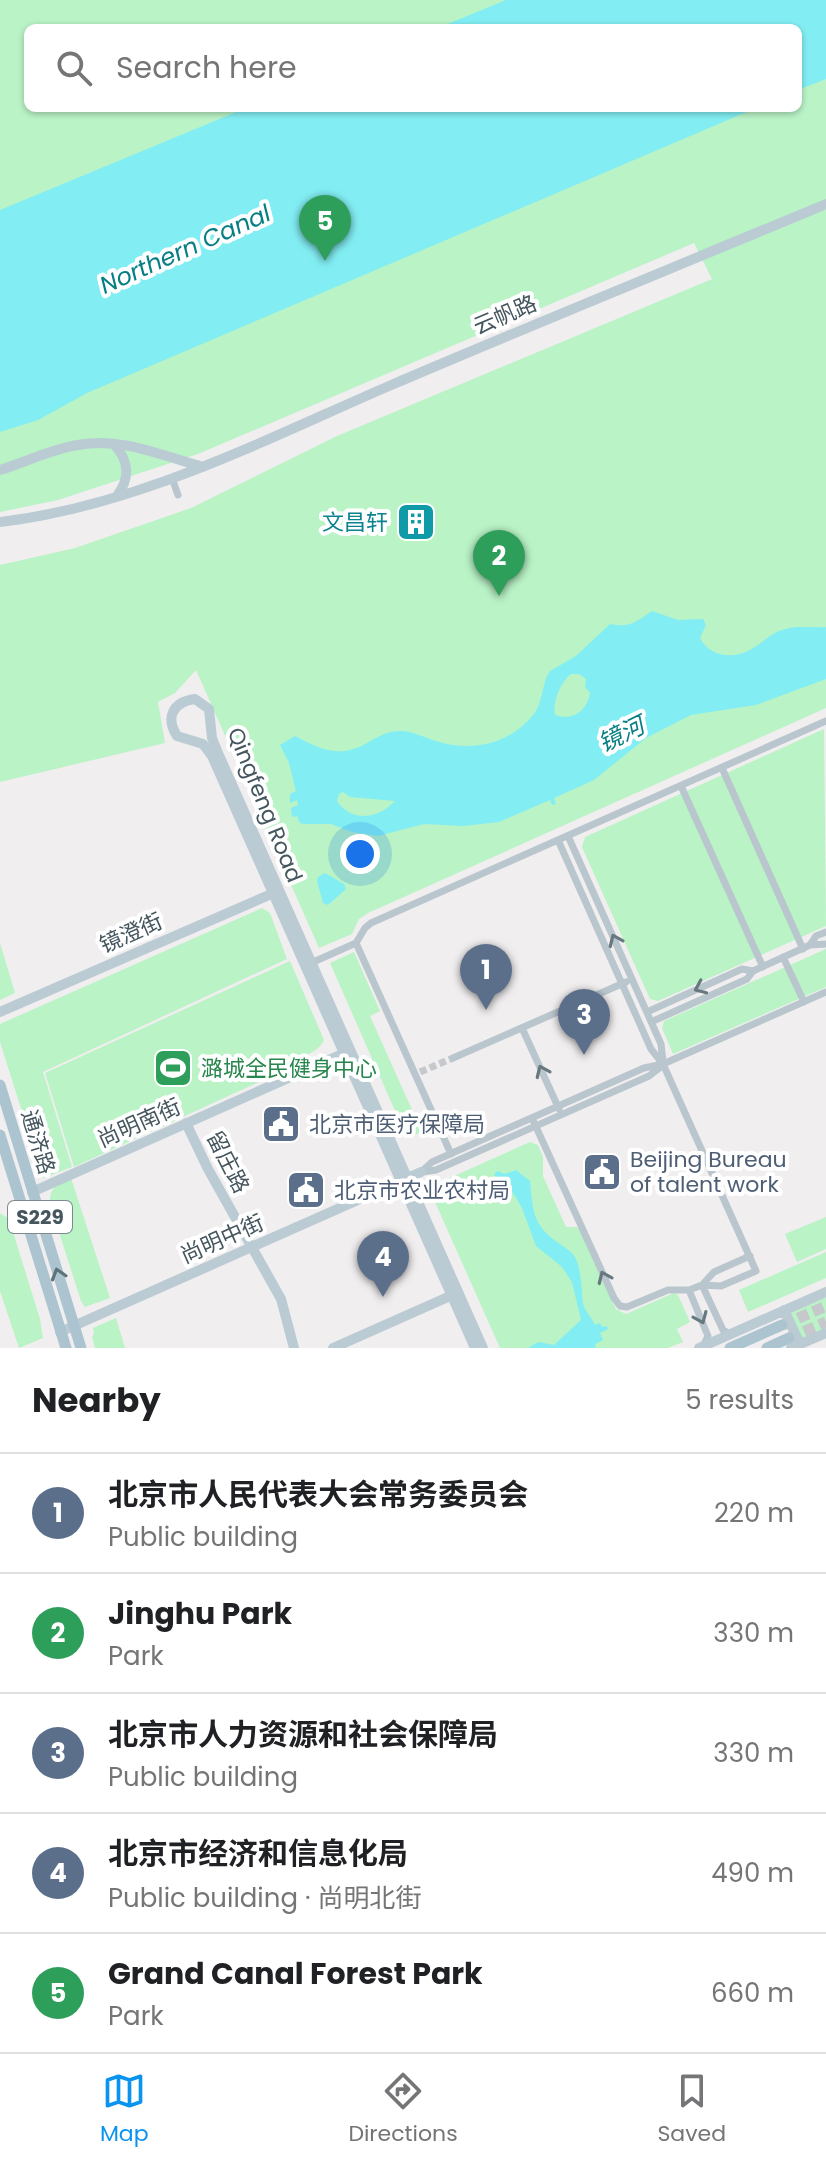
<!DOCTYPE html>
<html lang="en">
<head>
<meta charset="utf-8">
<style>
  :root { --surface:#fff; --page:#f2f2f2; --text:#202124; --muted:#757577; --line:#e0e0e0; --accent:#0a94f0 }
  body { margin:0; font-family:Poppins,"Noto Sans SC",sans-serif; background:var(--page); color:var(--text) }
  .you { position:absolute; left:360px; top:854px; width:28px; height:28px; margin:-20px; border:6px solid #fff; border-radius:50%; background:#1a73e8; box-shadow:0 0 0 12px #1a73e833 }
  .badge { display:grid; place-items:center; width:52px; height:52px; border-radius:50%; background:var(--accent); color:#fff; font-size:26px; font-weight:700 }
  .pin { position:absolute; translate:-50% -66px; filter:drop-shadow(0 2px 4px #0008) }
  .pin::after { content:''; position:absolute; top:42px; width:28px; height:24px; background:inherit; clip-path:polygon(0 0,100% 0,50% 100%) }
  .list { margin:0; padding:0; list-style:none }
  h2 { display:flex; justify-content:space-between; align-items:center; height:104px; margin:0; padding:0 32px; font-size:34px }
  h2 small { font-size:26px; font-weight:400; color:var(--muted) }
  .list li { display:grid; grid-template-columns:52px 1fr auto; gap:24px; align-items:center; box-sizing:border-box; height:120px; padding:0 32px; border-top:2px solid var(--line) }
  .list b { display:block; font-size:30px; white-space:nowrap }
  .list p { margin:0; font-size:26px; white-space:nowrap; color:var(--muted) }
  .list em { font-size:26px; font-style:normal; color:var(--muted) }
  .icon { flex:none; width:44px; height:44px; fill:none; stroke:currentColor; stroke-width:2; stroke-linecap:round; stroke-linejoin:round }
  .map { position:relative; flex:none; width:826px; height:1348px; overflow:hidden }
  .search { position:absolute; background:var(--surface); box-shadow:0 2px 6px #0004; left:24px; right:24px; top:24px; height:88px; display:flex; align-items:center; gap:20px; box-sizing:border-box; padding:0 28px; border-radius:12px; color:var(--muted); font-size:30px }
  .sheet { height:704px; background:var(--surface) }
  nav { display:flex; justify-content:space-around; align-items:center; box-sizing:border-box; height:112px; border-top:2px solid var(--line); background:var(--surface); font-size:22px; color:var(--muted) }
  nav a { display:grid; justify-items:center; gap:4px }
  nav .on { color:var(--accent) }
  .map>svg:first-child { display:block }
  .green { fill:#b9f3c6; fill-rule:evenodd }
  .water { fill:#82eef3; fill-rule:evenodd }
  .lines { fill:none; stroke-linecap:round; stroke-linejoin:round }
  .street-tunnel { stroke:#c6c8cb; stroke-width:7; stroke-dasharray:7 3.5; stroke-linecap:butt }
  .primary-tunnel { stroke:#c6c8cb; stroke-width:11; stroke-dasharray:11 5.5; stroke-linecap:butt }
  .street { stroke:#b9c6cd; stroke-width:7 }
  .secondary { stroke:#bacbd4; stroke-width:10 }
  .primary { stroke:#acc4d0; stroke-width:11 }
  .oneway { stroke:#68787f }
  .oneway2 { stroke:#5f727a }
  .labels { text-anchor:middle; dominant-baseline:central; stroke-width:8; stroke-linejoin:round; paint-order:stroke }
  .shield { fill:#fff; stroke:#7d898e; stroke-width:2 }
  .shield-label { font-size:20px; font-weight:bold; fill:#45565e }
  .street-label { font-size:22px; fill:#45565e; stroke:#fff }
  .culture-label { font-size:22px; fill:#0d838f; stroke:#fff; text-anchor:end }
  .leisure-label { font-size:22px; fill:#27864d; stroke:#fff; text-anchor:start }
  .service-label { font-size:22px; fill:#4e5e75; stroke:#fff; text-anchor:start }
  .water-label { font-size:24px; font-style:italic; fill:#057e84; stroke:#fff }
</style>
</head>
<body>
<div class="map">
<svg width="826" height="1348" viewBox="0 0 826 1348">
  <rect width="100%" height="100%" fill="#f1eeef"/>
  <path class="green" d="M0,0h826v708l-458,205 -9,6 -7,15 -33,14 -123,-278 -21,23 -17,9 7,41 -165,39v-217l75,-17 116,-40 146,-72 375,-157 -18,-36 -496,211 -140,46 -58,12zM28,28h770v80h-770z
    M824,729l2,197 -168,75 -8,-2 -68,-152 3,-10z
    M262,908l8,5 17,46 -244,113 29,95 -29,11 -43,-136v-18z
    M0,943l15,50 -15,7z
    M826,949v38l-153,67 -11,-26 2,-7z
    M354,952l26,59 -10,5 52,116 -15,6 -77,-175z
    M290,961l34,79c-6,13 -18,12 -24,23l-226,104 -29,-94z
    M530,1142l8,3 5,12v19l23,51h11l3,3 36,79 10,5 48,-21 4,2 12,27 -13,7 6,13 -15,6h-168l-69,-155 3,-8z
    M71,1178l39,120 -25,9 -4,-6 -31,-97c-1,-17 8,-20 21,-26z
    M0,1213l9,6 31,100 3,19 -24,10 -19,-57z
    M826,1217v32l-29,13 -12,-28z
    M826,1252v26l-78,34 -9,-22z
    M826,1297v31l-24,11 -11,-26z
    M116,1318l9,30h-30l-3,-11 2,-3 -1,-6z"/>
  <path class="water" d="M506,0h320v79l-28,11v-62h-360z
    M246,108h510l-669,285 -49,27 -38,12v-222z
    M652,611l26,9 25,-1 3,6 -6,13c9,18 32,22 50,12 12,-6 19,-16 32,-20 14,-5 29,-2 44,-3v52l-70,26 -65,10 -45,23 -52,42 -40,18 2,6 -4,1 -2,-5 -51,22 -36,4 -39,-2 -46,12 -26,-4 -21,-8h-28l-3,-1 -3,-7 -5,1 -1,-9 7,-3 -1,-5 -7,3v-9l6,-3 -7,-28 -9,-18 15,-9c26,14 46,23 74,6 10,-6 17,-10 29,-11 14,-1 27,7 41,11 33,10 71,2 94,-27 11,-13 8,-31 17,-44l26,-15 34,-32c20,4 26,-2 42,-13zM571,674h8l7,5 -1,8 5,6c-3,18 -17,28 -35,22 -3,-12 6,-34 16,-41zM343,792l7,5 45,4c-17,18 -43,22 -58,0l2,-7z
    M325,873l19,11 2,5 -18,16 -5,-2 -6,-22 1,-4z
    M516,1170l14,11c3,29 2,43 27,61 7,5 15,9 19,17 6,14 5,30 7,44 1,7 9,15 12,22l5,-2 2,4 5,-1 1,3 -8,4 3,7 -8,4 1,4h-68l10,-6 16,3 27,-25 -9,-38 -10,-15 -26,-21 -14,-38 -7,-12 -4,-5 -20,-6 7,-4 -4,-7 4,-3 6,3z"/>
  <g class="lines">
    <path class="street-tunnel" d="M420,1072l33,-14"/>
    <path class="primary-tunnel" d="M783,1325l43,-19
      M789,1338l37,-16"/>
    <path class="street" d="M172,478l6,17
      M722,768l81,181
      M681,786l82,181
      M568,836l93,208 2,18
      M558,840l93,209 12,15 93,207 -35,15 -19,-1
      M810,945l6,-9 10,-4
      M783,957l21,45
      M311,963l45,-20
      M647,1012l95,-43 11,2
      M651,1022l96,-43 6,-8 57,-26 16,-1
      M522,1028l37,81
      M453,1058l173,-76
      M532,1118l82,180 6,8 7,1 41,-17h21l13,-5 12,-13 36,-16
      M451,1154l-95,-211 9,-15 6,-5 455,-202
      M421,1172l11,-10 212,-94 19,-4 163,-72
      M422,1172l14,-2 213,-94 13,-10
      M702,1285l21,45 7,4
      M689,1290l19,46 -5,10"/>
    <path class="secondary" d="M114,444c15,17 17,33 3,52
      M0,470c26,-8 51,-21 78,-25 42,-8 82,10 122,21
      M0,522c137,-16 264,-82 389,-136 145,-62 291,-121 437,-182
      M0,1012l276,-120
      M186,1123l22,46 73,130 13,49
      M32,1192l317,-141
      M784,1310l16,34
      M60,1332l361,-160
      M333,1348l124,-55
      M475,1348l-263,-592 -9,-12 -26,-8c-12,-19 -4,-34 18,-37l14,10 3,29 6,15 265,595
      M699,1348l127,-56
      M791,1348l35,-15"/>
    <path class="primary" d="M0,1085l81,263
      M0,1135l66,213
      M730,1348l52,-23
      M767,1348l22,-10"/>
  </g>
  <defs><path id="oneway-chevron" d="M-2-3.5L2.5 0L-2 3.5" fill="none" stroke-width="1.6" stroke-linecap="round" stroke-linejoin="round" transform="scale(2)"/></defs>
  <g class="oneway">
    <use href="#oneway-chevron" transform="translate(615 940) rotate(-114)"/>
    <use href="#oneway-chevron" transform="translate(700 988) rotate(156)"/>
    <use href="#oneway-chevron" transform="translate(542 1071) rotate(-114)"/>
    <use href="#oneway-chevron" transform="translate(604 1277) rotate(-114)"/>
    <use href="#oneway-chevron" transform="translate(701 1318) rotate(67)"/>
  </g>
  <use class="oneway2" href="#oneway-chevron" transform="translate(58 1274) rotate(-107)"/>
  <defs>
    <symbol id="building-square" viewBox="-11 -11 22 22"><rect x="-9" y="-9" width="18" height="18" rx="4" fill="#0f9aa8" stroke="#fff"/><path d="M-4-6H4V6H1V3H-1V6H-4ZM-2.5-4.3h1.7v1.8h-1.7ZM.8-4.3h1.7v1.8H.8ZM-2.5-1h1.7V.8h-1.7ZM.8-1h1.7V.8H.8Z" fill="#fff"/></symbol>
    <symbol id="stadium-square" viewBox="-11 -11 22 22"><rect x="-9" y="-9" width="18" height="18" rx="4" fill="#2e9e5b" stroke="#fff"/><path d="M0-5a6.5 5 0 1 0 0 10a6.5 5 0 1 0 0-10ZM-3.5-1.8h7v3.6h-7Z" fill="#fff"/></symbol>
    <symbol id="civic-square" viewBox="-11 -11 22 22"><rect x="-9" y="-9" width="18" height="18" rx="4" fill="#5c6f8a" stroke="#fff"/><path d="M-.6-6.5H3V-4.5H.6V-3L4-1V1h2V6H-6V1h2V-1L-.6-3ZM-1.2 2.5V6h2.4V2.5Z" fill="#fff"/></symbol>
  </defs>
  <g fill-rule="evenodd">
    <use href="#building-square" x="394" y="500" width="44" height="44"/>
    <use href="#stadium-square" x="151" y="1046" width="44" height="44"/>
    <use href="#civic-square" x="259" y="1102" width="44" height="44"/>
    <use href="#civic-square" x="580" y="1150" width="44" height="44"/>
    <use href="#civic-square" x="284" y="1168" width="44" height="44"/>
  </g>
  <g class="labels">
    <rect class="shield" x="8" y="1201" width="64" height="32" rx="6"/>
    <g class="shield-label">
      <text x="40" y="1217">S229</text>
    </g>
    <g class="street-label">
      <text transform="translate(505 315) rotate(-23)">云帆路</text>
      <text transform="translate(265 805) rotate(68)">Qingfeng Road</text>
      <text transform="translate(131 933) rotate(-24)">镜澄街</text>
      <text transform="translate(139 1123) rotate(-24)">尚明南街</text>
      <text transform="translate(38 1142) rotate(73)">通济路</text>
      <text transform="translate(228 1162) rotate(63)">留庄路</text>
      <text transform="translate(222 1239) rotate(-24)">尚明中街</text>
    </g>
    <g class="culture-label">
      <text x="388" y="522">文昌轩</text>
    </g>
    <g class="leisure-label">
      <text x="201" y="1068">潞城全民健身中心</text>
    </g>
    <g class="service-label">
      <text x="309" y="1124">北京市医疗保障局</text>
      <text x="630" y="1159">Beijing Bureau<tspan x="630" dy="25">of talent work</tspan></text>
      <text x="334" y="1190">北京市农业农村局</text>
    </g>
    <g class="water-label">
      <text transform="translate(185 249) rotate(-24)">Northern Canal</text>
      <text transform="translate(621 734) rotate(-26)">镜河</text>
    </g>
  </g>
</svg>
<div class="you"></div>
<div class="pin badge" style="left:486px;top:1010px;background:#5c6f8a">1</div>
<div class="pin badge" style="left:499px;top:596px;background:#2e9e5b">2</div>
<div class="pin badge" style="left:584px;top:1055px;background:#5c6f8a">3</div>
<div class="pin badge" style="left:383px;top:1297px;background:#5c6f8a">4</div>
<div class="pin badge" style="left:325px;top:261px;background:#2e9e5b">5</div>
<div class="search"><svg class="icon" aria-label="search" viewBox="0 0 24 24"><circle cx="10" cy="10" r="6"/><path d="M15 15l6 6"/></svg>Search here</div>
</div>
<section class="sheet">
<h2>Nearby<small>5 results</small></h2>
<ul class="list">
<li><span class="badge" style="background:#5c6f8a">1</span><div><b>北京市人民代表大会常务委员会</b><p>Public building</p></div><em>220 m</em></li>
<li><span class="badge" style="background:#2e9e5b">2</span><div><b>Jinghu Park</b><p>Park</p></div><em>330 m</em></li>
<li><span class="badge" style="background:#5c6f8a">3</span><div><b>北京市人力资源和社会保障局</b><p>Public building</p></div><em>330 m</em></li>
<li><span class="badge" style="background:#5c6f8a">4</span><div><b>北京市经济和信息化局</b><p>Public building · 尚明北街</p></div><em>490 m</em></li>
<li><span class="badge" style="background:#2e9e5b">5</span><div><b>Grand Canal Forest Park</b><p>Park</p></div><em>660 m</em></li>
</ul>
</section>
<nav>
<a class="on"><svg class="icon" aria-label="map" viewBox="0 0 24 24"><path d="M3 6l6-2 6 2 6-2v14l-6 2-6-2-6 2zM9 4v14M15 6v14"/></svg>Map</a>
<a><svg class="icon" aria-label="directions" viewBox="0 0 24 24"><path d="M12 3l9 9-9 9-9-9zM9 14v-3h6M13 9l2 2-2 2"/></svg>Directions</a>
<a><svg class="icon" aria-label="saved" viewBox="0 0 24 24"><path d="M7 4h10v16l-5-4-5 4z"/></svg>Saved</a>
</nav>
</body>
</html>
